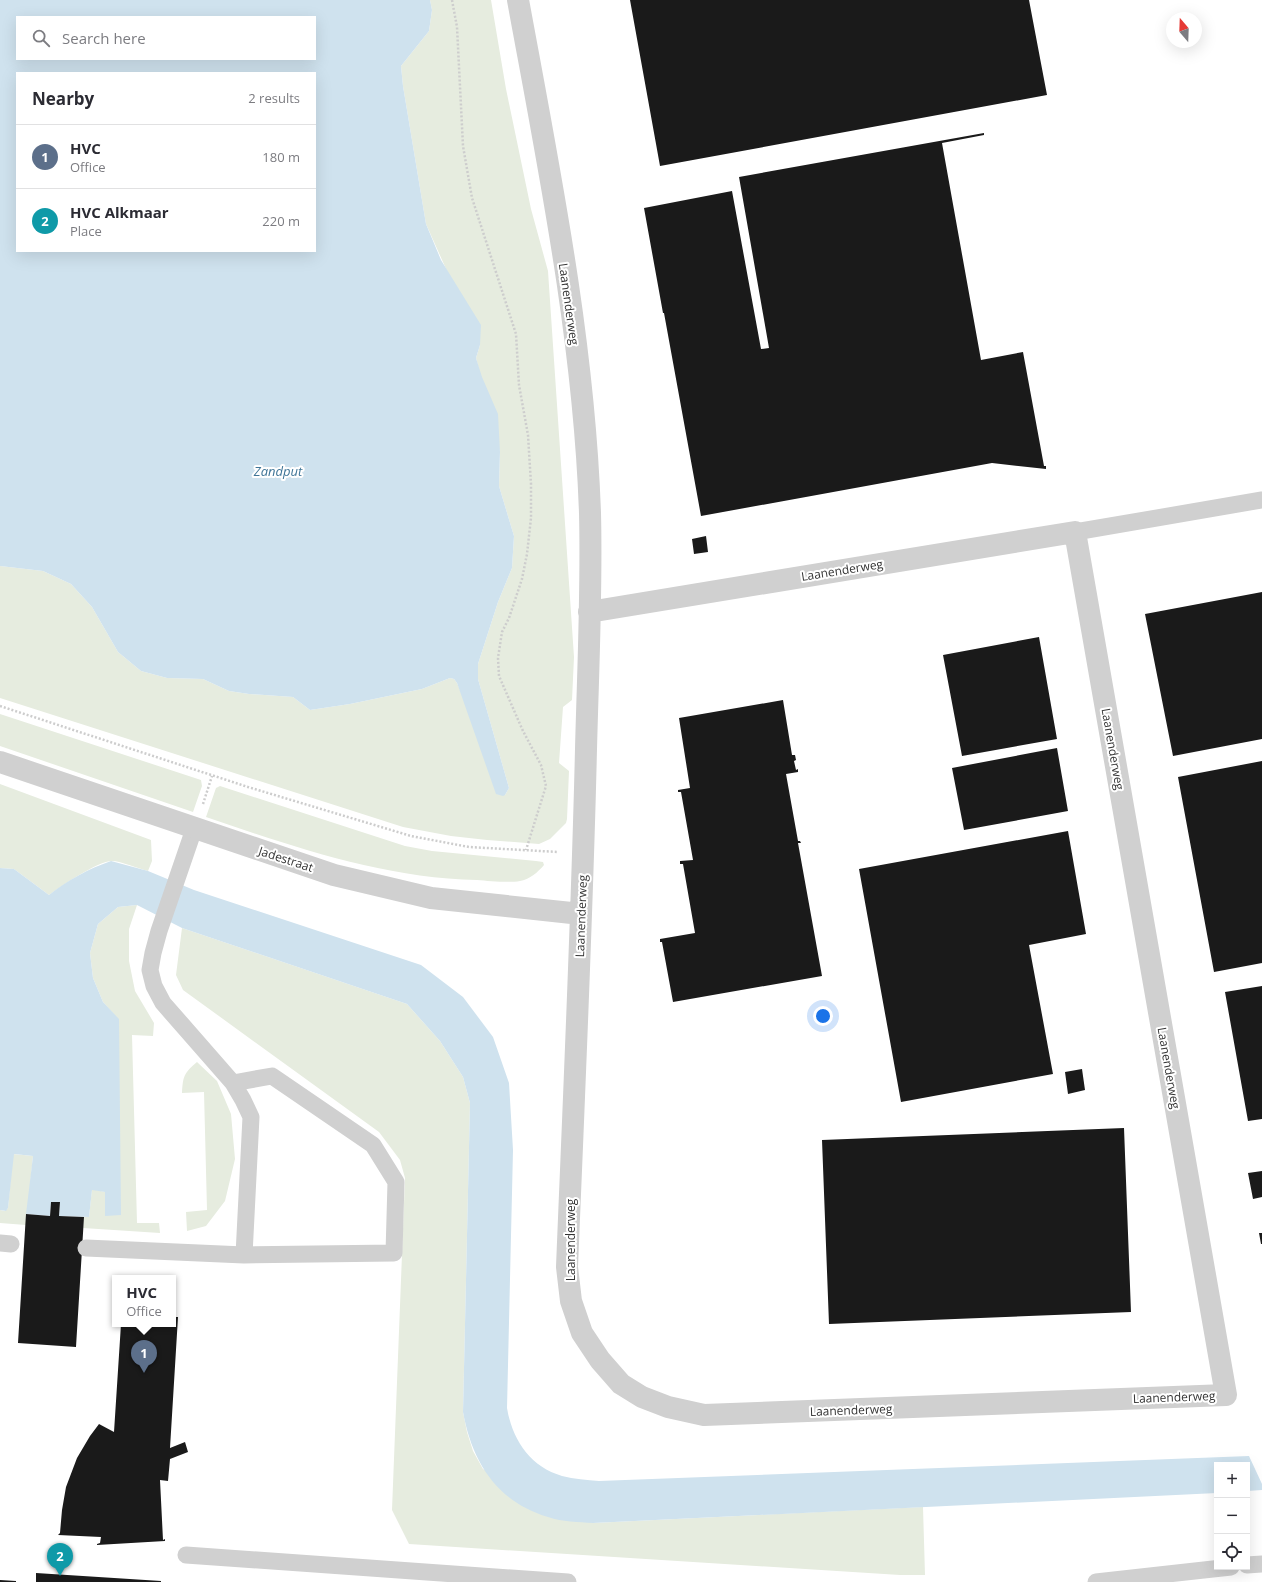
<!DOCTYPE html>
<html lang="en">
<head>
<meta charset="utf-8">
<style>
  :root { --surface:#fff; --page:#f7f7f7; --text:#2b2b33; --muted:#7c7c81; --line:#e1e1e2; --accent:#e63946 }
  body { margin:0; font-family:"Open Sans",sans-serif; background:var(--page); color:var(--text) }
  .controls { position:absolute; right:12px; bottom:12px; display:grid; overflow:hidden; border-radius:0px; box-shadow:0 4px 16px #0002 }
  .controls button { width:36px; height:36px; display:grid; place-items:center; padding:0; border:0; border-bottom:1px solid var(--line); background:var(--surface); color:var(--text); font:20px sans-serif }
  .compass { position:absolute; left:1166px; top:12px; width:36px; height:36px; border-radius:50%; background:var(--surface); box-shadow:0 4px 16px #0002; rotate:341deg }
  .you { position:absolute; left:823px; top:1016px; width:14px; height:14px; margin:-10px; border:3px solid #fff; border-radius:50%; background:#1a73e8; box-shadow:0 0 0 6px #1a73e833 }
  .badge { display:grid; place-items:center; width:26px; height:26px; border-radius:50%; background:var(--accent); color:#fff; font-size:13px; font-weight:700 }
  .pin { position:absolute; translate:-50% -33px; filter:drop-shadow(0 1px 2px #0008) }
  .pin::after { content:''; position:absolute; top:21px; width:14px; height:12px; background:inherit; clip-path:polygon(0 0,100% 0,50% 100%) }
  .popup { position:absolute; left:112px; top:1275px; width:64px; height:52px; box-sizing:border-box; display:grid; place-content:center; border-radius:0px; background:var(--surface); filter:drop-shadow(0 1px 3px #0005); font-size:13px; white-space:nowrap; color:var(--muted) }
  .popup b { font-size:15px; color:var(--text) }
  .popup::after { content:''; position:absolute; left:50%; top:100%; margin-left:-8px; border:8px solid transparent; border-top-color:var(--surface) }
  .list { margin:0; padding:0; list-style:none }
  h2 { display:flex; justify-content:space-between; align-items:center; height:52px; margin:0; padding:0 16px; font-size:17px }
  h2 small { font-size:13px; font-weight:400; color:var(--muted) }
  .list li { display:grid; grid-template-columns:26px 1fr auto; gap:12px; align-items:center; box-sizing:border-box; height:64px; padding:0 16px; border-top:1px solid var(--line) }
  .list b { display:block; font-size:15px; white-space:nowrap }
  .list p { margin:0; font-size:13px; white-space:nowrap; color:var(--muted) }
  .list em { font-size:13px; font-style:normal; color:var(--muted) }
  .icon { flex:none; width:22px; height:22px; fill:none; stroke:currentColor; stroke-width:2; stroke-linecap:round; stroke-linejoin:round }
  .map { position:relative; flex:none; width:1262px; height:1582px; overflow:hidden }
  .search { position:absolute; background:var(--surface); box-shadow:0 4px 16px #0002; left:16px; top:16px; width:300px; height:44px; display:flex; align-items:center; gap:10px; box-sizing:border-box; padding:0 14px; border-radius:0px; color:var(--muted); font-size:15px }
  .panel { position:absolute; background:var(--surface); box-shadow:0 4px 16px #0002; left:16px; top:72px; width:300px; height:180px; border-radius:0px }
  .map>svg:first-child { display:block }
  .green { fill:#e6ecdf }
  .water { fill:#cfe2ee; fill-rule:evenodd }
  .building { fill:#1a1a1a }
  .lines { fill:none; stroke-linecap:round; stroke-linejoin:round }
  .path { stroke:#cdcdcd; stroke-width:2.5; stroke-dasharray:2 2; stroke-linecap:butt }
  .service { stroke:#d0d0d0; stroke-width:17 }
  .minor { stroke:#d0d0d0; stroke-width:22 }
  .labels { text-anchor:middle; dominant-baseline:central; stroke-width:4; stroke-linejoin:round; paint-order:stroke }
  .street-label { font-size:12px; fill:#333; stroke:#fff }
  .water-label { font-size:13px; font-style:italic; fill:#3f7597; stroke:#fff }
</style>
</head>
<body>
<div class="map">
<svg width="1262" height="1582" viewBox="0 0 1262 1582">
  <rect width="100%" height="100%" fill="#fff"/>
  <path class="green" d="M430,0h61l15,89 25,120 17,62 26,386 -2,43 -9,7 -4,56 10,8 -2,48 -1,4 -16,16 -11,5 -52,-4 -36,-4 -48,-9 -403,-129v-132l43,5 28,13 21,23 26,45 23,19 26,7 36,1 26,12 20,3 44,3 17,13 40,-6 72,-15 28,-11 4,1 3,4 48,112 4,-7 -31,-109v-15l20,-62 14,-34 2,-32 -15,-50 1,-34 -24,-94 4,-13 -54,-121 -23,-138 -2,-20 28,-35 3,-21z
    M0,714l201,66 1,6 -9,26 -193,-66z
    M0,784l151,56 1,21 -4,10c-9,-2 -27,-10 -36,-10 -14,0 -51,25 -63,34l-35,-26 -14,-1z
    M220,786l185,60 27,5 104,10 7,1 1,3c-6,7 -15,15 -24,16 -11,2 -31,0 -43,-1 -94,-2 -183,-33 -271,-63l10,-29z
    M137,905l-8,24v32l6,30 19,32 -1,13 -21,-1 5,188h22l1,10 -77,-5 1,-11h5l3,-28 13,3 14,-172 -16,-18 -10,-24 -3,-25 8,-29 20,-17z
    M182,928l225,76 33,37 23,36 7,26 -7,309 4,20 6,19 10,18 110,54 330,-16 2,68h-25l-491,-31 -17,-34 13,-332 -5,-18 -21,-28 -196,-142 -7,-15z
    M197,1062l20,19 14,33 4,45 -10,42 -19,25 -19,5 -1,-19 21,-2 -3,-118 -22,1c1,-17 2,-20 15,-31z
    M13,1154l20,2 -7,69 -26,-2v-13l5,1 3,-3z"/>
  <path class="water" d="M0,0h430l2,10 -3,21 -28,35 2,20 23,138 15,36 40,65 -1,20 -4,13 6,19 16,37 2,38 -1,34 15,50 -2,32 -14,34 -20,62v15l31,109 -4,7 -2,1 -7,-2 -39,-111 -3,-4 -4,-1 -28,11 -72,15 -40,6 -17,-13 -44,-3 -20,-3 -26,-12 -36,-1 -26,-7 -23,-19 -26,-45 -21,-23 -28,-13 -43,-5zM17,17h298v42h-298zM17,73h298v178h-298z
    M111,861l37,10 46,19 227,75 42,32 30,40 16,46 4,67 -6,258c5,31 23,59 55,68 12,3 25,4 37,5l650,-25 13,28v6l-15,1v-26h-30v28l-624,30c-15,-1 -30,-1 -45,-6 -51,-15 -76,-55 -85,-105l7,-309 -7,-26 -23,-36 -33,-37 -225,-76 -45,-23 -19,2 -20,17 -8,29 3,25 10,24 16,17 2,196 -16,1v-24l-13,-2 -3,27 -30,-1 1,-14h-9l-1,14 -24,-2 7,-58 -19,-2 -6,54 -2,3 -6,-1v-342l14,1 35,26c19,-15 39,-26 62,-34z"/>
  <path class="building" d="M630,0h399l18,95 -387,71z
    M984,133v2l-42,8 39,217 42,-8 21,114h2v3l-54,-6 -291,53 -37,-203h-1l-19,-105 88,-17 29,158 8,-1 -30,-171z
    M706,536l2,16 -14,2 -2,-15z
    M1262,592v147l-89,17 -28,-142z
    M1039,637l18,102 -95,17 -19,-101z
    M783,700l9,55h3l1,5 -2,1 2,9 2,-1v3l-12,2 12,67h2l1,2h-3l24,133 -149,26 -11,-60h-2v-3l35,-6 -12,-69h-3v-3l13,-1 -12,-68h-3v-2l12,-2 -11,-70z
    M1057,748l11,63 -104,19 -12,-62z
    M1262,761v202l-48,9 -36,-195z
    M1068,831l18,103 -57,11 24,129 -152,28 -42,-233z
    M1262,986v133l-14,2 -23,-129z
    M1082,1069l3,21 -17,4 -3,-22z
    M1124,1128l7,184 -302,12 -7,-184z
    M1262,1171v26l-9,2 -5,-26z
    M51,1202h9l-1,14 25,1 -8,130 -58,-4 8,-129 24,2z
    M1259,1233h3v11h-1z
    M173,1317h5l-8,131 15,-6 3,10 -18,7 -2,22 -8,-1 3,60 2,-1v2l-68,4v-1l3,-1 1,-6 -43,-2 2,-2 2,-23 4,-23 11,-29 13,-22 9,-12 15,8 7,-108h52z
    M36,1573l125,8v1h-125z
    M0,1580l16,1v1h-16z"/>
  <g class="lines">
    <path class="path" d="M452,0l5,27 6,119 9,52 44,136 3,51 9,50 3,49v34l-4,36 -5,25 -13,39 -7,14 -4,26 1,18 24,55 18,34 5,21 -20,64
      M0,706l248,81 163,49 58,11 89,5
      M203,804l9,-28"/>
    <path class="service" d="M1075,532l187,-32
      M233,1083l39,-7 101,69 23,37 -2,71 -150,2
      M0,1243l11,1
      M86,1248l158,7 7,-138 -8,-17 -10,-17 -70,-80 -9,-17 -4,-16 3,-17 6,-22 35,-102
      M186,1555l382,27
      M1247,1565l15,-1
      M1096,1582l135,-15"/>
    <path class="minor" d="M518,0c31,169 66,340 72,513 2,78 -2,157 -4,236 -4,173 -12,345 -19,518l4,34 11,32 18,27 21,24 21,13 26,10 36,8 522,-20 -151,-863 -486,80
      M0,762l334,113 97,23 150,16"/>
  </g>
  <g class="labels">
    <g class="street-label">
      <text transform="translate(569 304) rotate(82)">Laanenderweg</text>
      <text transform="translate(842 570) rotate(-9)">Laanenderweg</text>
      <text transform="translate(1113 749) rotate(80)">Laanenderweg</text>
      <text transform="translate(286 859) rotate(18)">Jadestraat</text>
      <text transform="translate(581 916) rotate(-88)">Laanenderweg</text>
      <text transform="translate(1169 1068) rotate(80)">Laanenderweg</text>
      <text transform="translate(570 1240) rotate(-90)">Laanenderweg</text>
      <text transform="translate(1174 1397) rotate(-2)">Laanenderweg</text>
      <text transform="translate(851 1410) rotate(-2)">Laanenderweg</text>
    </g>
    <g class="water-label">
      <text x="278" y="471">Zandput</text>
    </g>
  </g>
</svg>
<div class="controls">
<button>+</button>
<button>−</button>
<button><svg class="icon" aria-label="locate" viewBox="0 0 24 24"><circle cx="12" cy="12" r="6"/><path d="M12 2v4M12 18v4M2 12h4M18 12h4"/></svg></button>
</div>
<svg class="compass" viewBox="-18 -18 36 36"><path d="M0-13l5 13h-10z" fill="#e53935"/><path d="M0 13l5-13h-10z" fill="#7c7c81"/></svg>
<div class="you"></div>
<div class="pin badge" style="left:144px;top:1373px;background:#5c6f8a">1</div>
<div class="popup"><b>HVC</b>Office</div>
<div class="pin badge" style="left:60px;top:1576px;background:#0f9aa8">2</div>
<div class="search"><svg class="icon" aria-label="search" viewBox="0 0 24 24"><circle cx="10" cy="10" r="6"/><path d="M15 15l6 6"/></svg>Search here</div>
<section class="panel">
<h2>Nearby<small>2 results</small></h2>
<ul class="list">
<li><span class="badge" style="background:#5c6f8a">1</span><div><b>HVC</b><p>Office</p></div><em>180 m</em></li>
<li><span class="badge" style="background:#0f9aa8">2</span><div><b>HVC Alkmaar</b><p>Place</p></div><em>220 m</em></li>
</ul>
</section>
</div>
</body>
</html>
